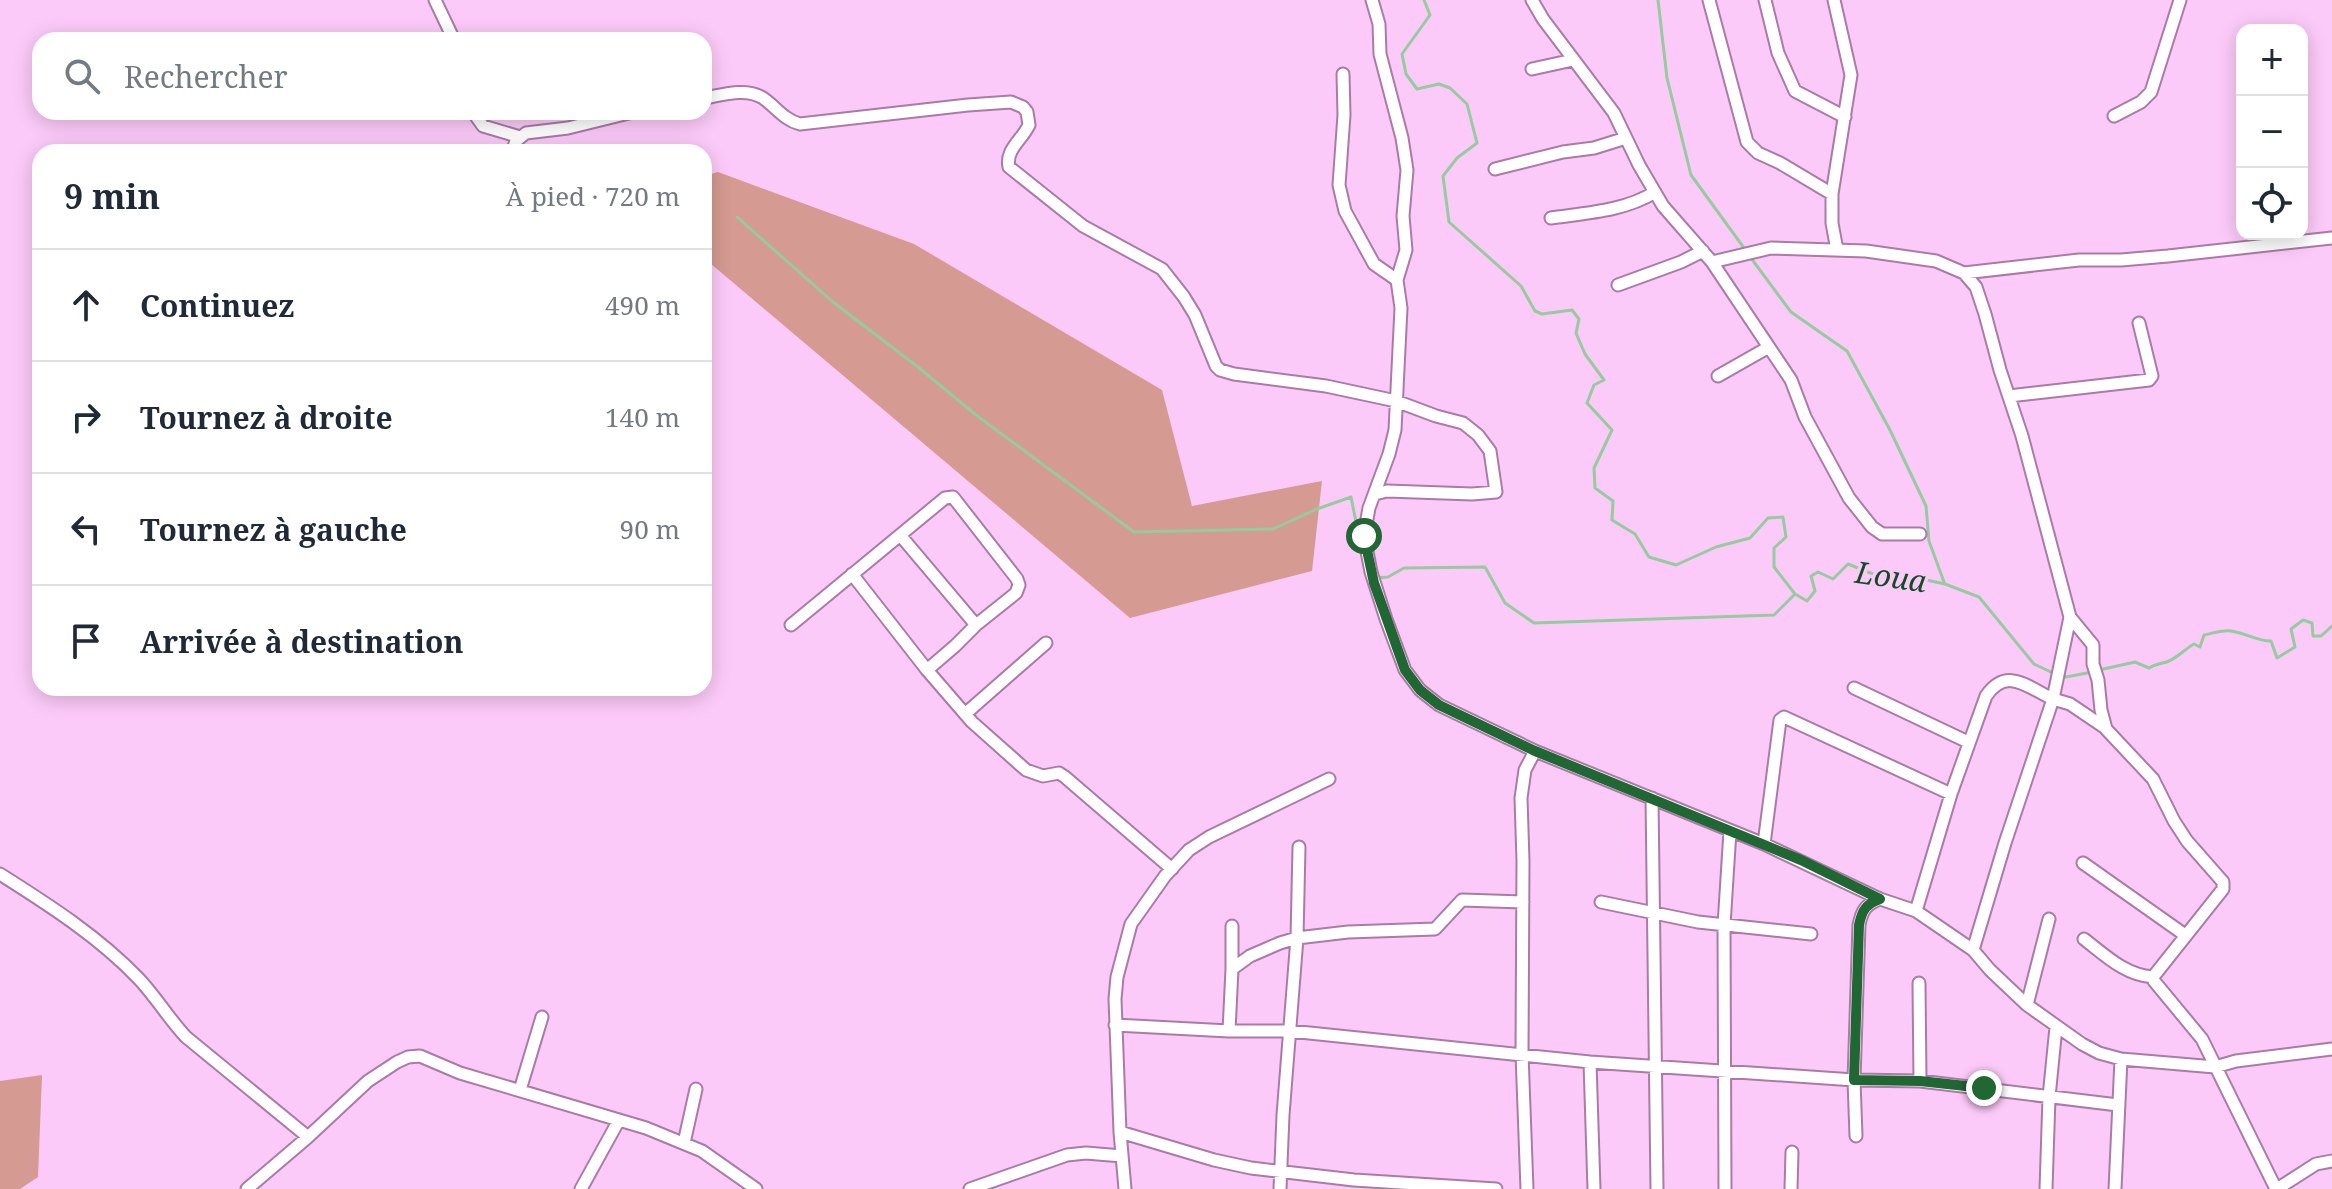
<!DOCTYPE html>
<html lang="fr">
<head>
<meta charset="utf-8">
<style>
  :root { --surface:#fff; --page:#f6f6f7; --text:#1f2937; --muted:#747a83; --line:#e0e1e3 }
  body { margin:0; font-family:"Noto Serif",serif; background:var(--page); color:var(--text) }
  .controls { position:absolute; right:24px; top:24px; display:grid; overflow:hidden; border-radius:16px; box-shadow:0 4px 20px #0003 }
  .controls button { width:72px; height:72px; display:grid; place-items:center; padding:0; border:0; border-bottom:2px solid var(--line); background:var(--surface); color:var(--text); font:40px sans-serif }
  .stop { position:absolute; width:24px; height:24px; margin:-18px; border:6px solid #216733; border-radius:50%; background:#fff }
  .stop.end { background:#216733; border-color:#fff; box-shadow:0 2px 8px #0008 }
  .list { margin:0; padding:0; list-style:none }
  h2 { display:flex; justify-content:space-between; align-items:center; height:104px; margin:0; padding:0 32px; font-size:34px }
  h2 small { font-size:26px; font-weight:400; color:var(--muted) }
  .list li { display:grid; grid-template-columns:52px 1fr auto; gap:24px; align-items:center; box-sizing:border-box; height:112px; padding:0 32px; border-top:2px solid var(--line) }
  .list b { display:block; font-size:30px; white-space:nowrap }
  .list em { font-size:26px; font-style:normal; color:var(--muted) }
  .icon { flex:none; width:44px; height:44px; fill:none; stroke:currentColor; stroke-width:2; stroke-linecap:round; stroke-linejoin:round }
  .map { position:relative; flex:none; width:2332px; height:1189px; overflow:hidden }
  .search { position:absolute; background:var(--surface); box-shadow:0 4px 20px #0003; left:32px; top:32px; width:680px; height:88px; display:flex; align-items:center; gap:20px; box-sizing:border-box; padding:0 28px; border-radius:24px; color:var(--muted); font-size:30px }
  .panel { position:absolute; background:var(--surface); box-shadow:0 4px 20px #0003; left:32px; top:144px; width:680px; height:552px; border-radius:24px }
  .map>svg:first-child { display:block }
  .green { fill:#d59b92 }
  .lines { fill:none; stroke-linecap:round; stroke-linejoin:round }
  .stream { stroke:#95cb9d; stroke-width:3 }
  .minor-casing { stroke:#a97ba6; stroke-width:15 }
  .minor { stroke:#fff; stroke-width:11 }
  .route { stroke:#216733; stroke-width:10 }
  .labels { text-anchor:middle; dominant-baseline:central; stroke-width:7; stroke-linejoin:round; paint-order:stroke }
  .water-label { font-size:30px; font-style:italic; fill:#114c22; stroke:#fccaf9 }
</style>
</head>
<body>
<div class="map">
<svg width="2332" height="1189" viewBox="0 0 2332 1189">
  <rect width="100%" height="100%" fill="#fccaf9"/>
  <path class="green" d="M718,172l196,72 248,146 30,116 130,-25 -10,90 -182,47 -426,-360v-82z
    M42,1075l-4,102 -18,12h-20v-108z"/>
  <g class="lines">
    <path class="stream" d="M1424,0l6,15 -28,39 4,20 11,15 22,-5 11,4 17,16 10,39 -20,15 -14,18 6,46 72,64 14,25 7,3 30,-4 7,9 -3,14 9,21 19,26 -10,5 -7,18 25,27 -18,38 1,20 18,13 -1,19 23,14 14,23 27,8 40,-18 34,-9 18,-20 15,-1 3,20 -12,11v19l21,27 12,7 8,-10 -4,-15 7,-4 15,7 15,-15 25,10 21,-1 51,11 34,13 55,67 19,9
      M1658,0l9,78 24,97 53,73
      M737,217l96,85 85,65 58,48 158,117 139,-3 44,-20 34,-12 8,40
      M1751,258l40,54 56,39 43,79 36,76 3,35 15,41
      M1376,578l12,-1 16,-9 81,-1 20,36 29,20 240,-8 20,-20
      M2099,670l36,-8 14,6c8,-5 13,-4 20,-7 9,-4 16,-12 25,-17l6,3 4,-12c9,-2 19,-5 27,-4 15,2 26,10 40,10l6,17 18,-11 -4,-18 12,-9 9,3 1,13h8l11,-10
      M2060,675l6,2 26,-5"/>
    <defs>
      <path id="minor" d="M435,0l19,40
        M1372,0l7,24 1,30 22,84 5,32 -4,46 3,34 -9,30 4,28 -6,122 -6,24 -20,54 -5,28 7,36 15,47 19,51 15,20 19,15 96,46 229,93 116,55 36,12 57,39 17,20 37,35 55,39 17,9 22,6 94,8 21,-6 96,-12
        M1532,0l11,19 71,94 25,52 24,41 49,56 79,118 14,37 44,81 23,29 10,7h38
        M1709,0l38,142 11,11 22,10 52,31
        M1765,0l13,53 17,38 50,26
        M1834,0l17,75 -19,119v29l5,27
        M1532,69l41,-9
        M1343,74l1,41 -5,70 6,26 29,53 23,16
        M704,98c18,-3 42,-11 59,0 13,9 21,22 37,26l168,-19 43,-3 12,5 4,5 2,13c-7,15 -24,25 -20,42l74,59 79,43 22,28 11,18 21,51 4,4 14,4 92,12 70,15 40,15 27,7 15,12 12,16 6,41 -24,2 -85,-3 -12,3
        M473,112l10,14 37,11
        M2114,116l27,-14 10,-10 29,-92
        M512,152l4,-11 10,-8 42,-5 65,-16
        M1495,169l68,-17 31,-4 32,-10
        M1551,218c35,-5 74,-7 104,-26
        M1712,262l59,-14 95,3 70,10 28,12 115,-13h42l47,-4 164,-18
        M1964,273l12,14 9,27 15,56 22,66 48,181 23,28v19l5,16 3,30 5,19 47,50 21,42 13,20 36,41v7l-70,88
        M1618,285l63,-23 22,-11
        M1718,376l51,-29
        M2009,396l140,-16 3,-4 -13,-53
        M900,535l76,90
        M852,574l75,96 45,52 54,48 17,6 16,-3 6,4 107,92
        M2070,617l-17,82 17,5 34,23
        M791,625l154,-127 8,-1 64,82 2,6 -3,8 -40,32 -21,21 -28,24
        M1854,688l114,54
        M965,714l81,-71
        M1652,798l5,391
        M1764,844l16,-124 4,-3 167,77
        M2083,863l102,72
        M0,874c49,31 99,63 139,105 17,18 30,40 47,58l122,100
        M1601,902l97,20 113,12
        M1916,911l35,-117 35,-98c21,-30 41,-9 67,3l-48,144 -32,107
        M2084,939c22,17 41,36 69,38
        M1232,969l18,-13 30,-13 17,-5 51,-6 87,-3 27,-29 61,2
        M2153,977l1,4 48,58 74,150
        M1919,983l1,98
        M2027,1005l22,-86
        M1115,1025l114,6h61l300,31 264,18 66,1 198,24
        M1229,1031l3,-62v-43
        M1590,1062l4,127
        M520,1090l22,-73
        M1120,1132l94,28 37,8 103,12 142,9
        M1856,1136l-2,-56 5,-155c3,-15 7,-21 21,-26
        M684,1143l12,-54
        M247,1189l61,-52 60,-56 29,-19 11,-5 12,-1 40,17 186,55 56,23 54,38
        M581,1189l38,-69
        M970,1189l97,-34 19,-2 36,3
        M1125,1189l-5,-57 -5,-133 2,-22 14,-53 34,-48 24,-26 20,-13 120,-58
        M1280,1189l3,-74 14,-177 2,-91
        M1527,1189l-5,-135 1,-193 -2,-63 4,-28 10,-19
        M1725,1189l-1,-264 6,-94
        M1791,1189l1,-37
        M2046,1189l3,-92 7,-70
        M2115,1189l6,-130
        M2277,1189l39,-25 16,-3"/>
    </defs>
    <use href="#minor" class="minor-casing"/>
    <use href="#minor" class="minor"/>
  </g>
  <g class="lines">
    <path class="route" d="M1364,536l10,47 31,87 15,20 19,15 96,46 266,109 79,39c-14,5 -18,11 -21,26l-5,155 66,1 64,7"/>
  </g>
  <g class="labels">
    <g class="water-label">
      <text transform="translate(1891 576) rotate(8)">Loua</text>
    </g>
  </g>
</svg>
<div class="controls">
<button>+</button>
<button>−</button>
<button><svg class="icon" aria-label="locate" viewBox="0 0 24 24"><circle cx="12" cy="12" r="6"/><path d="M12 2v4M12 18v4M2 12h4M18 12h4"/></svg></button>
</div>
<div class="stop" style="left:1364px;top:536px"></div>
<div class="stop end" style="left:1984px;top:1088px"></div>
<div class="search"><svg class="icon" aria-label="search" viewBox="0 0 24 24"><circle cx="10" cy="10" r="6"/><path d="M15 15l6 6"/></svg>Rechercher</div>
<section class="panel">
<h2>9 min<small>À pied · 720 m</small></h2>
<ul class="list">
<li><svg class="icon" aria-label="ahead" viewBox="0 0 24 24"><path d="M12 20V5M6 11l6-6 6 6"/></svg><div><b>Continuez</b></div><em>490 m</em></li>
<li><svg class="icon" aria-label="right" viewBox="0 0 24 24"><path d="M7 20v-9h11M14 6l5 5-5 5"/></svg><div><b>Tournez à droite</b></div><em>140 m</em></li>
<li><svg class="icon" aria-label="left" viewBox="0 0 24 24"><path d="M17 20v-9H6M10 6l-5 5 5 5"/></svg><div><b>Tournez à gauche</b></div><em>90 m</em></li>
<li><svg class="icon" aria-label="arrive" viewBox="0 0 24 24"><path d="M6 21V4h12l-3 4 3 4H6"/></svg><div><b>Arrivée à destination</b></div></li>
</ul>
</section>
</div>
</body>
</html>
